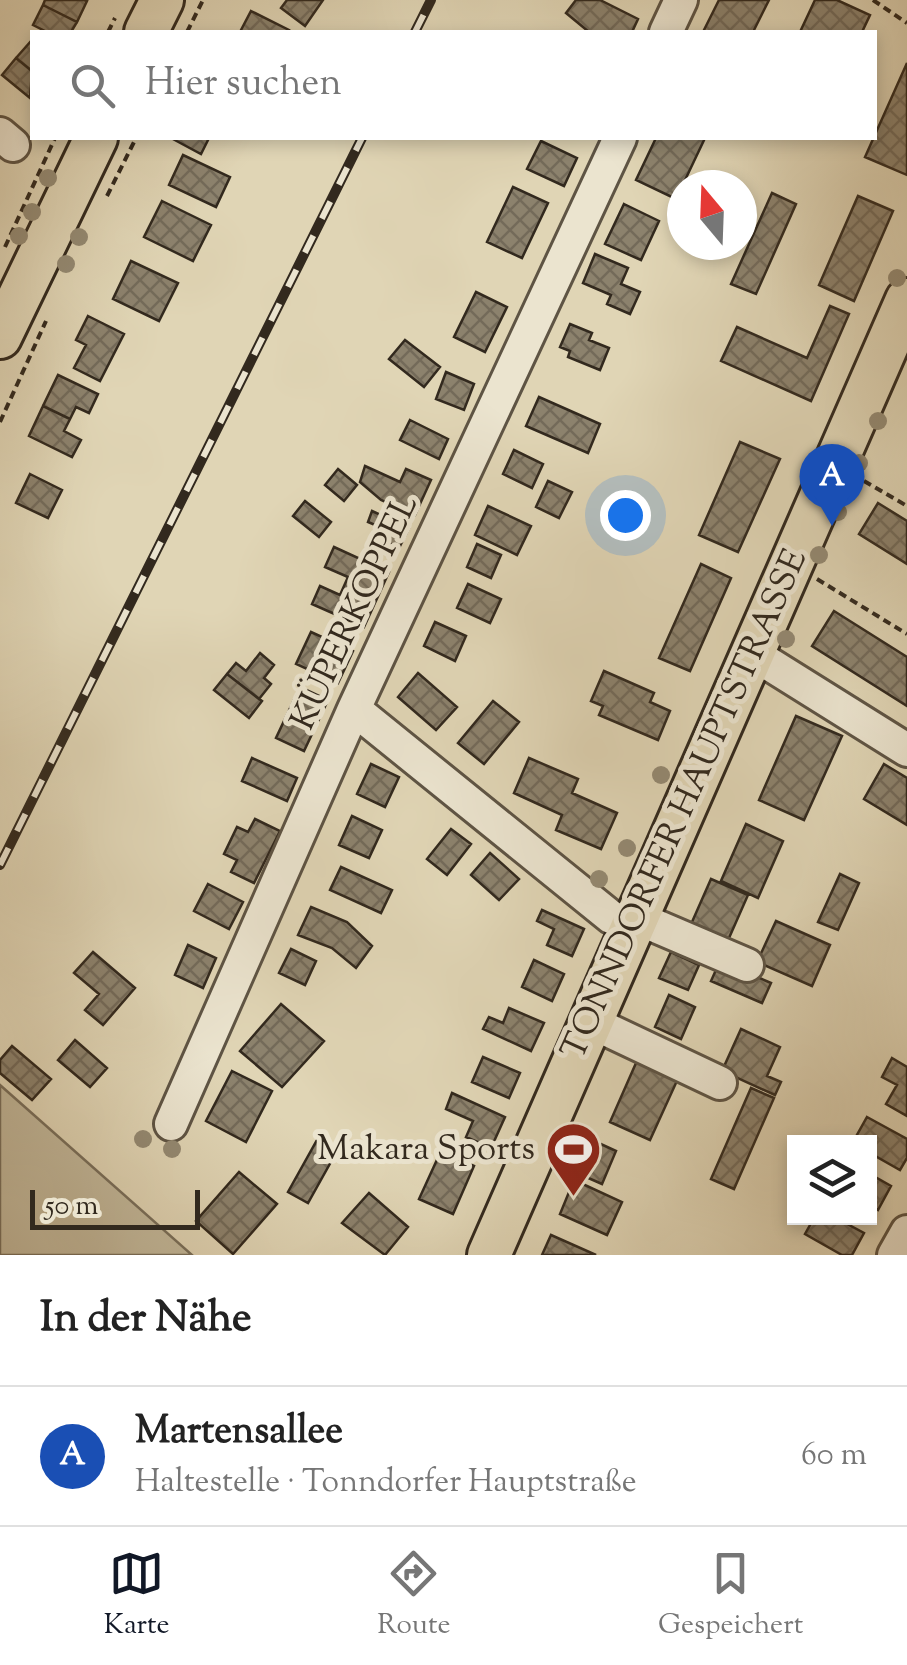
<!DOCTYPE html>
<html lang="de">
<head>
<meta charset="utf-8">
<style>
  :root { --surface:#fff; --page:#f2f2f2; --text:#222; --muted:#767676; --line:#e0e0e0; --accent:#111827 }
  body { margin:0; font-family:"Sorts Mill Goudy",serif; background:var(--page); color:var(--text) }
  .controls { position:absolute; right:30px; bottom:30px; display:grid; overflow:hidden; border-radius:0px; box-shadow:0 5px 15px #0003 }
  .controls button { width:90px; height:90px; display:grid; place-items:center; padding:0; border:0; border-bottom:2px solid var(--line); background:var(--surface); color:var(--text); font:50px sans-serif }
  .compass { position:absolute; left:667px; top:170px; width:90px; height:90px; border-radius:50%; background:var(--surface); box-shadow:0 5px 15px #0003; rotate:341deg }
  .scale { position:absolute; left:30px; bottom:25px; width:170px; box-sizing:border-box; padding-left:10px; border:5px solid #32291e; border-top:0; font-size:28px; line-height:35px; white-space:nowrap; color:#32291e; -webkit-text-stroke:8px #ebe4cf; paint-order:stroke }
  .you { position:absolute; left:625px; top:515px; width:35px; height:35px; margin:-25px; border:8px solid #fff; border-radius:50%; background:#1a73e8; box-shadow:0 0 0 15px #1a73e833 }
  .badge { display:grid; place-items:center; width:65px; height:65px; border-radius:50%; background:var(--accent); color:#fff; font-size:32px; font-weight:700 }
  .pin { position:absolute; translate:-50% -82px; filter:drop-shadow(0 2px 5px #0008) }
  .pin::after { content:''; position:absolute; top:52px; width:35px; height:30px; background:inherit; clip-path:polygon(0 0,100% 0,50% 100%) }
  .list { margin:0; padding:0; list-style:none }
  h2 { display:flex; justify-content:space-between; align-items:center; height:130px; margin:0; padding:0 40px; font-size:42px }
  h2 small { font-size:32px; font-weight:400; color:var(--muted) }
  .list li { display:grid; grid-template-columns:65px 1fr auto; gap:30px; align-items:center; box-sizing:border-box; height:140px; padding:0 40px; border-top:2px solid var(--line) }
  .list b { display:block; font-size:38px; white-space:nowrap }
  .list p { margin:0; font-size:32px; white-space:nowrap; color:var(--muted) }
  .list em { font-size:32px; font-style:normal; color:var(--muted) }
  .icon { flex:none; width:55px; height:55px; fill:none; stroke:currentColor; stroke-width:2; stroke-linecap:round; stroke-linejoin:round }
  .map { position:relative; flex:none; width:907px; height:1255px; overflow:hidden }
  .search { position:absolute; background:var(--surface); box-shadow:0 5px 15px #0003; left:30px; right:30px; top:30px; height:110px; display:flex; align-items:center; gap:25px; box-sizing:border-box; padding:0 35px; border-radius:0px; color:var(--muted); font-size:38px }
  .sheet { height:270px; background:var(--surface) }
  nav { display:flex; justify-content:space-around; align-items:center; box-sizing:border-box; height:140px; border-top:2px solid var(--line); background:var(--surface); font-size:28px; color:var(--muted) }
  nav a { display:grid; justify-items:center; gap:5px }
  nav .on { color:var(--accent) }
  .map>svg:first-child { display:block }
  .pitch { fill:#c2b89b; stroke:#7a705c; stroke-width:2.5 }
  .building { fill:url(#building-cross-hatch); stroke:#32291e; stroke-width:2.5 }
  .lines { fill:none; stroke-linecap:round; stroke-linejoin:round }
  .minor-casing { stroke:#5e5444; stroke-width:38 }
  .major-casing { stroke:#32291e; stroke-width:48 }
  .path { stroke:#32291e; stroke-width:4; stroke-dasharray:8 5; stroke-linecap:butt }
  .minor { stroke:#ebe4cf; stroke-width:32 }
  .major { stroke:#e0d5b5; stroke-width:42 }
  .rail-casing { stroke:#32291e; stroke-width:10 }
  .rail { stroke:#ebe4cf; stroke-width:6; stroke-dasharray:19; stroke-linecap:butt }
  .tree { fill:#948a73 }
  .labels { text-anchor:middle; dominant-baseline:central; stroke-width:10; stroke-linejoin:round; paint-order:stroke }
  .street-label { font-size:35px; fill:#32291e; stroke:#ebe4cf }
  .poi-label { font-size:35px; fill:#32291e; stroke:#ebe4cf; text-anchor:end }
</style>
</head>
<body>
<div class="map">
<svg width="907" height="1255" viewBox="0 0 907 1255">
  <defs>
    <pattern id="building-cross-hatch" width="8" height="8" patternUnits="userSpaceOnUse" patternTransform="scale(2.5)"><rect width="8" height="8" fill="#8c826d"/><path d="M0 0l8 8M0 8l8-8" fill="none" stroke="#736a59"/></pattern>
  </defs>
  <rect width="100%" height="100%" fill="#e0d5b5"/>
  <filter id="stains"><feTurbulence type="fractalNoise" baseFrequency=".002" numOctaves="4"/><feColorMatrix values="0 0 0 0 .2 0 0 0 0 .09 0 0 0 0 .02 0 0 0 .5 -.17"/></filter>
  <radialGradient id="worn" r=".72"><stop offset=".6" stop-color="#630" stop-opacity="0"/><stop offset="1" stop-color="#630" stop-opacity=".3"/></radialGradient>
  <path class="pitch" d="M0,1085l192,170h-192z"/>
  <path class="building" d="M45,0h39l3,1 -10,21 -34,-17z
    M287,0h36l-18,26 -24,-18z
    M576,0h24l38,19 -6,13h-43l-23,-19z
    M719,0h50l-16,32h-50z
    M815,0h22l33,15 -8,17h-62z
    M43,5l34,17 -6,10h-24l-14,-7z
    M251,11l38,19 -1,2h-48z
    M31,41l1,1v29l-16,-13z
    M16,58l16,13 -2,27 -28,-23z
    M907,63v112l-42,-18z
    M171,138h38l-8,16z
    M656,138h49l-29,61 -40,-19z
    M541,141l36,17 -13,28 -37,-17z
    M183,155l47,22 -14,30 -47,-22z
    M513,187l35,16 -26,55 -35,-16z
    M772,193l24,11 -40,90 -25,-10z
    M858,196l35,15 -39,90 -35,-16z
    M162,201l49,24 -18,36 -49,-24z
    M624,204l35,17 -18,39 -36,-16z
    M595,254l33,14 -7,16 19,8 -10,22 -23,-10 4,-9 -28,-12z
    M131,261l47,22 -19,38 -46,-22z
    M476,292l31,15 -22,45 -31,-15z
    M830,306l19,8 -38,87 -90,-40 16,-34 70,31z
    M88,316l36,18 -24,47 -26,-13 12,-23 -10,-5z
    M570,324l22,9 -3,7 20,8 -9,22 -32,-13 2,-6 -10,-4z
    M405,340l35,27 -16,20 -35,-28z
    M446,372l28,12 -10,26 -28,-11z
    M58,375l40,19 -9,19 -13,-6 -6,12 -27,-13z
    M539,397l61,27 -12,29 -62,-27z
    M43,406l27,13 -6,12 17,9 -9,17 -43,-21z
    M410,420l38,19 -9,20 -39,-19z
    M740,442l40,17 -42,93 -39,-17z
    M514,450l29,14 -11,24 -29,-14z
    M365,466l35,16 6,-13 25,11 -16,35 -34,-15 -21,-18z
    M338,469l19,16 -13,16 -19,-16z
    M30,474l32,16 -14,28 -32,-15z
    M548,481l24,11 -13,26 -23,-11z
    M305,501l26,21 -12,15 -26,-21z
    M878,503l29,18v43l-48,-30z
    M488,506l43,20 -14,29 -42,-20z
    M372,511l37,17 -10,20 -23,-11 4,-10 -12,-5z
    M477,544l24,11 -10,23 -24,-11z
    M334,547l55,25 -25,55 -52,-23 8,-18 20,9 8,-18 -23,-10z
    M701,564l30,14 -41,93 -31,-13z
    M468,584l33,15 -11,24 -33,-15z
    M834,611l73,46v49l-95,-60z
    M435,622l31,14 -11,25 -31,-15z
    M311,632l42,19 -15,32 -42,-19z
    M260,653l14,12 -10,13 7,6 -12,15 -32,-25 9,-11 10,8z
    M604,671l50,22 -4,9 20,9 -12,29 -59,-25 4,-9 -12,-5z
    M418,673l39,34 -21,23 -38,-33z
    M227,674l35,27 -13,17 -35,-28z
    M300,687l28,13 -24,51 -28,-13z
    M493,701l26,21 -35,42 -26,-21z
    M796,716l46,20 -38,84 -45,-20z
    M252,758l45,20 -10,23 -45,-20z
    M529,758l49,21 -6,14 45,20 -16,36 -45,-19 6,-15 -48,-22z
    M371,764l28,13 -14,30 -28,-13z
    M884,764l23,14v47l-43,-26z
    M352,816l30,14 -13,28 -30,-13z
    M255,819l25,12 -26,52 -23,-11 6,-12 -13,-6 13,-27 11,5z
    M746,824l37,17 -25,57 -37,-17z
    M451,829l20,15 -24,31 -20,-16z
    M490,853l29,26 -20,21 -28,-25z
    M341,867l51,23 -11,23 -51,-23z
    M840,874l19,9 -21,47 -20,-8z
    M711,879l37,16 -23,52 -37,-16z
    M208,884l35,18 -14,27 -35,-18z
    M311,907l36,15 25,24 -16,22 -24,-20 -34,-13z
    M542,910l42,19 -12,27 -25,-11 7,-16 -17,-8z
    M776,921l54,24 -18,41 -55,-24z
    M188,945l28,13 -13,30 -28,-13z
    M291,949l25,12 -11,24 -26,-12z
    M93,952l42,36 -32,37 -18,-15 14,-16 -25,-21z
    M671,952l28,13 -11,25 -29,-12z
    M534,960l30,14 -12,27 -30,-14z
    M720,961l51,22 -9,20 -51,-22z
    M669,995l26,12 -14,32 -26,-12z
    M281,1004l43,37 -42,46 -42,-36z
    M509,1008l35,15 -13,28 -48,-22 6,-12 14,6z
    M741,1029l39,18 -13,29 14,6 -6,13 -53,-24z
    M75,1040l32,28 -17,19 -32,-27z
    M12,1046l39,33 -19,21 -32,-27v-13z
    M640,1054l41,18 -31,68 -40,-18z
    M483,1057l37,16 -11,25 -37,-16z
    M892,1058l15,9v49l-21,-12 11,-19 -15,-8z
    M232,1071l40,20 -26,51 -40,-21z
    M751,1088l23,10 -40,91 -23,-10z
    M452,1093l53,24 -14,31 -25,-11 7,-16 -27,-12z
    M867,1117l40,22v19l-7,12 -30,-17v-11h-17z
    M317,1140l20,11 -29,52 -20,-11z
    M592,1140l24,11 -14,33 -25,-11z
    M441,1151l33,15 -21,48 -34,-15z
    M239,1172l38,32 -44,50 -37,-33z
    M870,1174l21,12 -13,24 -8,-5z
    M574,1180l48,22 -15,33 -47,-21z
    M369,1193l39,34 -23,28 -43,-32z
    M814,1218h22l28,15 -12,22h-10l-37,-21z
    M551,1235l45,20h-54z"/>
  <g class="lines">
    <defs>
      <path id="minor" d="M666,32l15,-32
        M0,134l13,11
        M752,653l155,97
        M354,709l257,208 22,10
        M637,918l110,47
        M591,1022l129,61
        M171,1124l183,-415 266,-571
        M894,1255l13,-23"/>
      <path id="major" d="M146,32l16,-32
        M0,337l96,-199
        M489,1255l418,-955"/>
    </defs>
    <use href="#minor" class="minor-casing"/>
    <use href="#major" class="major-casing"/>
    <path class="path" d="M873,0l34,23
      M108,32l7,-14
      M187,32l16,-32
      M107,196l29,-58
      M5,247l50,-109
      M0,422l46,-101
      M864,481l43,25
      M817,579l90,55"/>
    <use href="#minor" class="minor"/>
    <use href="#major" class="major"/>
    <defs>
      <path id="rail" d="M415,32l16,-32
        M0,865l362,-727"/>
    </defs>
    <use href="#rail" class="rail-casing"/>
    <use href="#rail" class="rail"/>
  </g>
  <g class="tree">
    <circle cx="48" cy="178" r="9"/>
    <circle cx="32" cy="212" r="9"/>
    <circle cx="19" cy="236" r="9"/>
    <circle cx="79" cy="237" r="9"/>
    <circle cx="66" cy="264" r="9"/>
    <circle cx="897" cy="278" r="9"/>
    <circle cx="878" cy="421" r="9"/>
    <circle cx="859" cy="463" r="9"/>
    <circle cx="838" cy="512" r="9"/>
    <circle cx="819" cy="555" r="9"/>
    <circle cx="786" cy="639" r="9"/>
    <circle cx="661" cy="775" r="9"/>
    <circle cx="627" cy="848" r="9"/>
    <circle cx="599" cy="879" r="9"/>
    <circle cx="143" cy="1139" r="9"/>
    <circle cx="172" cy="1149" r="9"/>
  </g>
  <defs>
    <symbol id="stadium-pin" viewBox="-11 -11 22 30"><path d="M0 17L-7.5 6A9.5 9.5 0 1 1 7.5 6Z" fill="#8f2418" stroke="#ebe4cf"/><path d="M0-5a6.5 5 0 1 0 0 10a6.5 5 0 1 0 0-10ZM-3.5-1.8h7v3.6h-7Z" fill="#fff"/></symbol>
  </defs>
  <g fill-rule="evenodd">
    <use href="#stadium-pin" x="542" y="1118" width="63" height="86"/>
  </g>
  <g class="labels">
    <g class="street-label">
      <text transform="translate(356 613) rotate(-65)">KÜPERKOPPEL</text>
      <text transform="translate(686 805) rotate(-66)">TONNDORFER HAUPTSTRASSE</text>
    </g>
    <g class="poi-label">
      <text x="535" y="1150">Makara Sports</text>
    </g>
  </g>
  <rect width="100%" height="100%" filter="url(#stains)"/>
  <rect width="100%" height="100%" fill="url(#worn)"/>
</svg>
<div class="controls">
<button><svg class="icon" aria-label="layers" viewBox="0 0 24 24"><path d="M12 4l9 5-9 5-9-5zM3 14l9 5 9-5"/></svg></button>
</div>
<svg class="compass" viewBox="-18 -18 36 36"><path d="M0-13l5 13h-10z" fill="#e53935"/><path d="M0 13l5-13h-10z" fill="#767676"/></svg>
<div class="scale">50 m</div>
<div class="you"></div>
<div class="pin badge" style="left:832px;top:526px;background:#1a4fb4">A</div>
<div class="search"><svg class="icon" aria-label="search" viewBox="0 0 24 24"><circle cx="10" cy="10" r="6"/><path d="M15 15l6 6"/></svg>Hier suchen</div>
</div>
<section class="sheet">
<h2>In der Nähe<small></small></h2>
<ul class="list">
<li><span class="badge" style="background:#1a4fb4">A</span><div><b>Martensallee</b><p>Haltestelle · Tonndorfer Hauptstraße</p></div><em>60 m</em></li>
</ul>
</section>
<nav>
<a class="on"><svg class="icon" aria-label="map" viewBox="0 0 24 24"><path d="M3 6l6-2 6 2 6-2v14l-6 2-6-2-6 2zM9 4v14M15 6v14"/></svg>Karte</a>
<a><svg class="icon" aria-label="directions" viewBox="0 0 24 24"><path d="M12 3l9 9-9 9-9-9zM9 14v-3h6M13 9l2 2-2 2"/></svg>Route</a>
<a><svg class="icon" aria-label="saved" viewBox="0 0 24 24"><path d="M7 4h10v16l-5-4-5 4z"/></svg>Gespeichert</a>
</nav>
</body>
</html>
